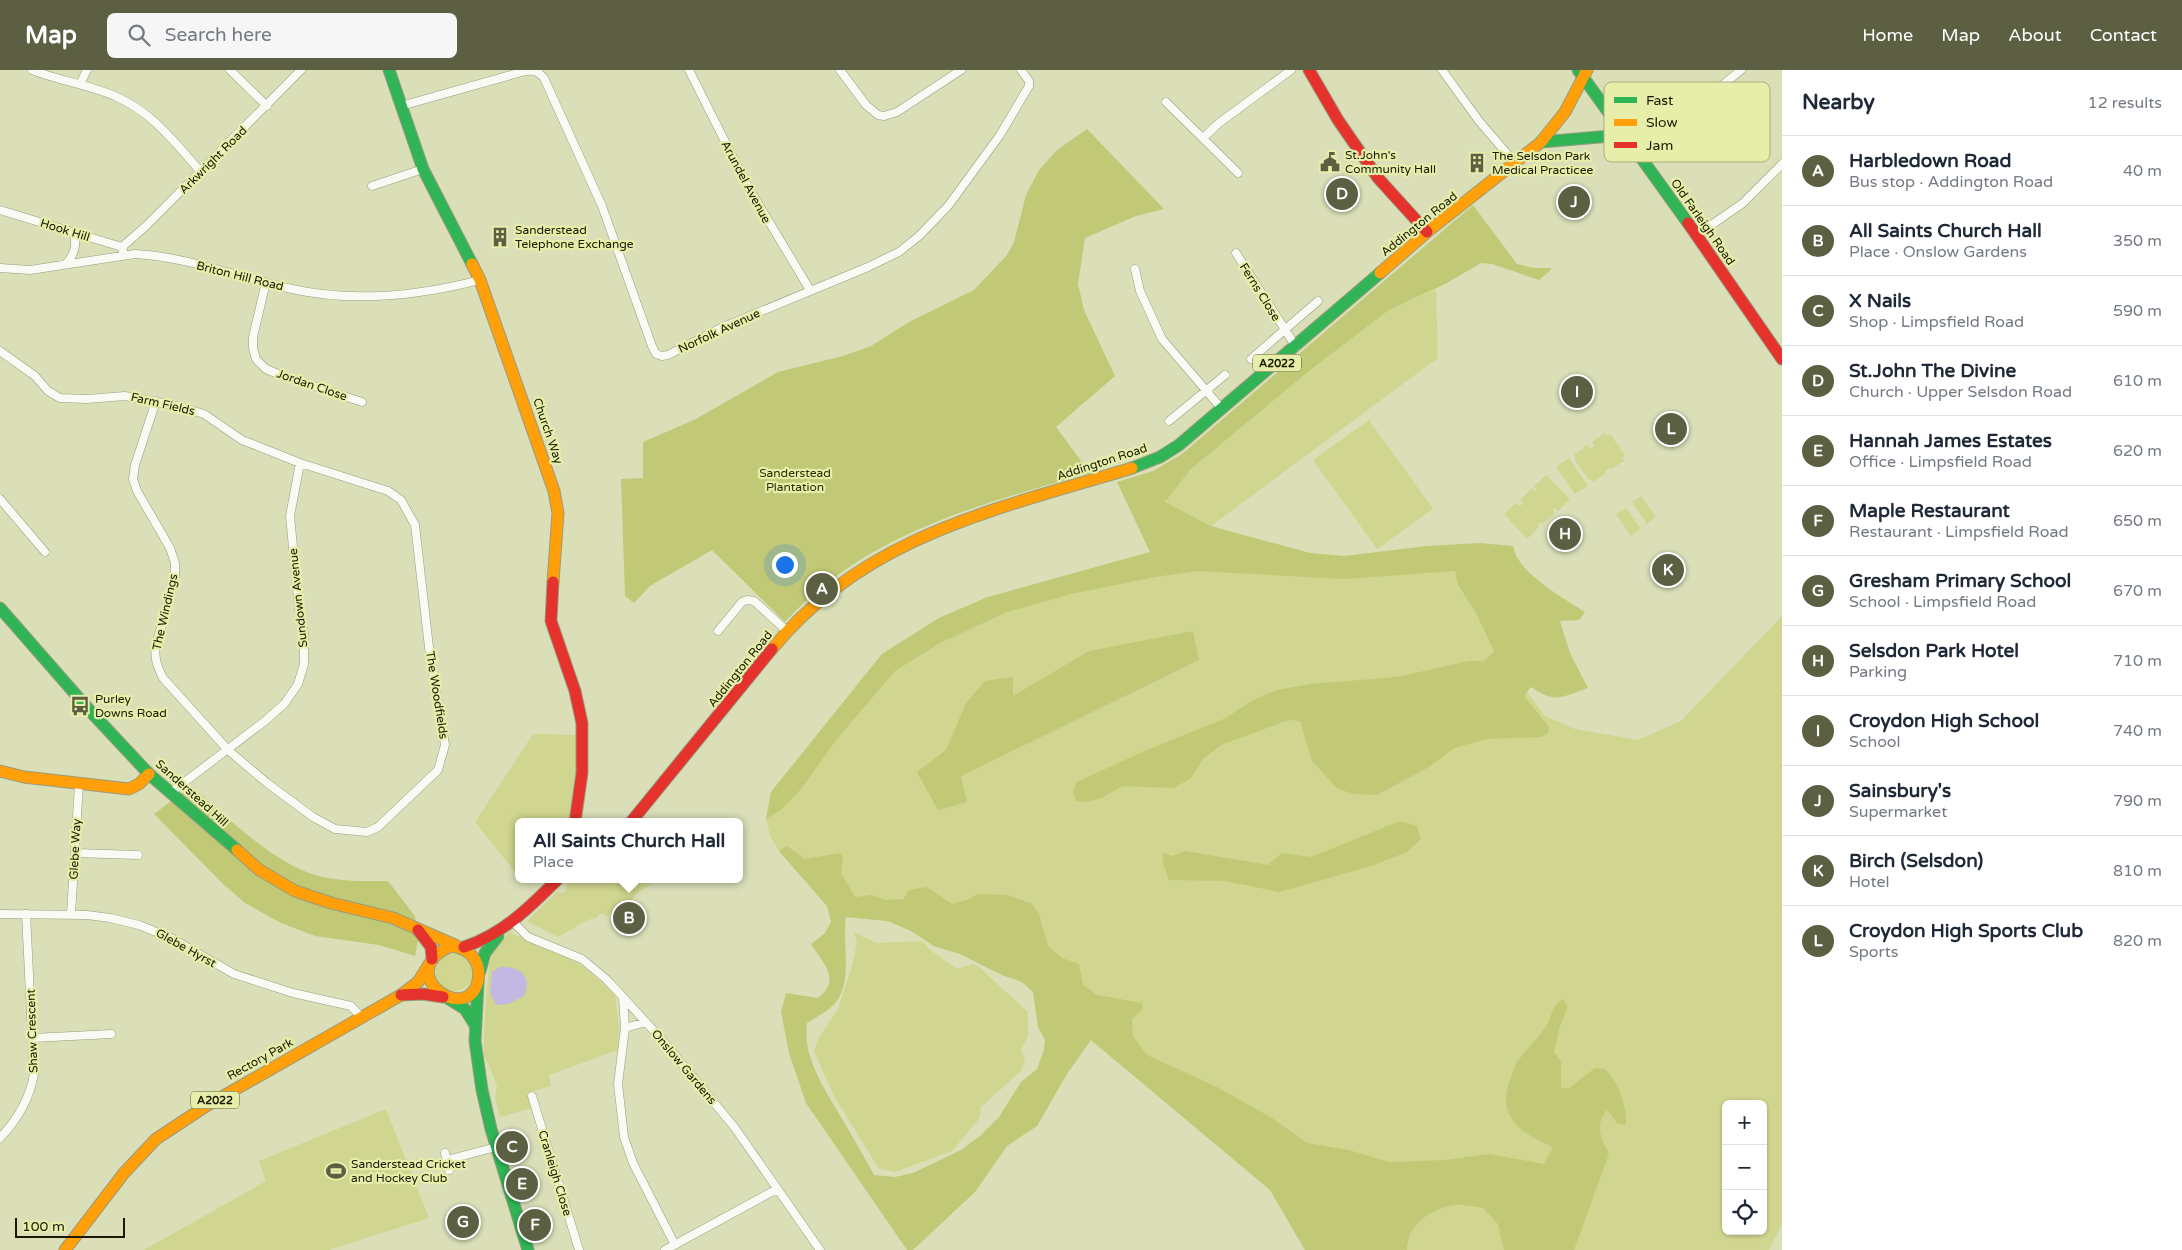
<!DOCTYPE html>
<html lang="en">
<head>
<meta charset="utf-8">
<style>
  :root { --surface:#fff; --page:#f6f6f7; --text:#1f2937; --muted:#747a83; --line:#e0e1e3; --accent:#5c5f41 }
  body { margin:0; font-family:"Varela Round",sans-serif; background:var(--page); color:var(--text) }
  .controls { position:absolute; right:15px; bottom:15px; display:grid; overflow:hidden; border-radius:8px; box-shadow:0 1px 4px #0004 }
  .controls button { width:45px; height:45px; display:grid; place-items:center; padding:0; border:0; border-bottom:1px solid var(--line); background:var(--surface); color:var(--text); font:25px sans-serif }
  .scale { position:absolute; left:15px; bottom:12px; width:110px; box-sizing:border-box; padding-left:5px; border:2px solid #181a01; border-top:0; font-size:14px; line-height:18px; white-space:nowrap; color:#181a01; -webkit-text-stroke:4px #e7eea9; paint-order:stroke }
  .you { position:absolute; left:784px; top:494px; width:18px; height:18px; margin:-12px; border:4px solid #fff; border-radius:50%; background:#1a73e8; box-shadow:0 0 0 8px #1a73e833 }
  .badge { display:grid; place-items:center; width:32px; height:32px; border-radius:50%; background:var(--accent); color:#fff; font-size:16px; font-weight:700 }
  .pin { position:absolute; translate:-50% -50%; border:2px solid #fff; box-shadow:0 1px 5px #0006 }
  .popup { position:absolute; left:515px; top:748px; width:228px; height:65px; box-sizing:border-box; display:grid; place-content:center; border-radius:8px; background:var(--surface); filter:drop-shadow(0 1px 4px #0005); font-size:16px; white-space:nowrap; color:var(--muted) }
  .popup b { font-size:19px; color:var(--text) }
  .popup::after { content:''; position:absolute; left:50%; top:100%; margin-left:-10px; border:10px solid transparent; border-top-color:var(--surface) }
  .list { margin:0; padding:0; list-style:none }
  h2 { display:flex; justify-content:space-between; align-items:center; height:65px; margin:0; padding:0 20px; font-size:21px }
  h2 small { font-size:16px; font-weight:400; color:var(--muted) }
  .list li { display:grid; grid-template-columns:32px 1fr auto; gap:15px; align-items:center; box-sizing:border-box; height:70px; padding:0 20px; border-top:1px solid var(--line) }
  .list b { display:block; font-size:19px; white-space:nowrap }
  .list p { margin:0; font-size:16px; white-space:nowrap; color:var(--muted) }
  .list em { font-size:16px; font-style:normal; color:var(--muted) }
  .icon { flex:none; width:28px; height:28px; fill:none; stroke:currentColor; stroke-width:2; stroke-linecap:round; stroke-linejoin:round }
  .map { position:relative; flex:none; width:1782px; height:1180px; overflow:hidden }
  header { display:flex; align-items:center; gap:30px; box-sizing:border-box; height:70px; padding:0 25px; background:var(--accent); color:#fff }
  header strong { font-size:24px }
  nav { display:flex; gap:28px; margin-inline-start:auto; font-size:18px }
  .search { width:350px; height:45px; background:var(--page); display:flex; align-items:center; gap:12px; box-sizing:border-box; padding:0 18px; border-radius:8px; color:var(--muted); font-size:19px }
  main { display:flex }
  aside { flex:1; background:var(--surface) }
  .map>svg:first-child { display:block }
  .green { fill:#d0d68f; fill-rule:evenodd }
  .forest { fill:#c1c876; fill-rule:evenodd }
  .water { fill:#c2b8e3 }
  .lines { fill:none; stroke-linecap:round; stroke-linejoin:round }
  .street-casing { stroke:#999c7e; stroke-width:9 }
  .fast-casing { stroke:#999c7e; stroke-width:13 }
  .slow-casing { stroke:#999c7e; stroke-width:13 }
  .jam-casing { stroke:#999c7e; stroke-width:13 }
  .street { stroke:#f9faf4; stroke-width:8 }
  .fast { stroke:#30b455; stroke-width:11 }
  .slow { stroke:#ff9f0a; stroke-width:11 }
  .jam { stroke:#e5322d; stroke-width:11 }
  .labels { text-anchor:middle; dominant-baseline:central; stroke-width:4.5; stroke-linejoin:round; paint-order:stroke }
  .shield { fill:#e7eea9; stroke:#565a33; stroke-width:1 }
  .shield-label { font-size:11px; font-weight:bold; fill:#181a01 }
  .poi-label { font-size:12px; fill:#181a01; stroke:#e7eea9; text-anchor:start }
  .street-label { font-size:12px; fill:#181a01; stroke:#e7eea9 }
  .park-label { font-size:12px; fill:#2c2e00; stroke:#e7eea9 }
  .key { fill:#e7eea9; stroke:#a9ae77; stroke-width:1 }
  .key-label { font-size:14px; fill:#181a01 }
</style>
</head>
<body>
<header>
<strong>Map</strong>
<div class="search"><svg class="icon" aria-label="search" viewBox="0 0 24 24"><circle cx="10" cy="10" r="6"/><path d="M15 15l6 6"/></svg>Search here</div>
<nav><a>Home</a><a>Map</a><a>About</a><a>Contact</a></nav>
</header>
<main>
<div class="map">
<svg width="1782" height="1180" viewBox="0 0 1782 1180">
  <rect width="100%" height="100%" fill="#dadfb8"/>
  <path class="green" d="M1436,219l2,69 -227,168 -47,-24 26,-32 119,-99 80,-61z
    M1369,350l64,89 -56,40 -64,-89z
    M1605,363l3,3 2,-2 15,21 -3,3 2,3 -13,8 -1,-2 -5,4 1,2 -13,9 -2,-3 -2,1 -15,-21 2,-2 -2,-2 13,-10 3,4 4,-3 -2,-4z
    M1569,388l19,28 -13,8 -19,-27z
    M1546,405l24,24 -12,12 -4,-3 -1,2 2,3 -12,11 -2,-2 -3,3 1,2 -12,12 -23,-25 12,-11 4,3 3,-3 -3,-3 12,-12 3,3 2,-2 -3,-3z
    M1641,426l15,21 -9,7 -15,-22z
    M1626,438l15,21 -10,7 -15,-22z
    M1209,462l99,27 159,-10 -9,36 62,98 25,33 30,13 63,11 43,-19 101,-105v608l-13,26h-464l-35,-60 -248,-208 -20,-7 -42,-21 -26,-8 -23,-15 -23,-10 -43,-4 -18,-11 -48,-55 -9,-15 -4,-17 5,-27 111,-138 57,-36 49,-21 162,-45zM1726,1034h37v127h-37z
    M533,664l43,1v42l-7,45h-50v55l-44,-55z
    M572,809h79l3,3 -19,13 -4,6 -26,16 -2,-4 -5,2v2l-10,3 -30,17 -31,-16 30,-29 6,1 3,-3 1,-7z
    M509,862l40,19 15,5 17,9 34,29 4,34 -1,22 -69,25 2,11 -24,7 5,15 -32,9 -5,-20 2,-10 -7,-20 -6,-11v-25l5,-66 4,-13z
    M854,862l22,11 46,-2 7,8 28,20 16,-5 7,4 48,44v24l-7,14 4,9 -4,12 -40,36 -2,12 -27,32 -57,21 -16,-3 -46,-75 -19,-43 4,-11 20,-32 13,-38 6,-27z
    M435 902a19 19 0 1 1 38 0a19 19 0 1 1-38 0Z
    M386,1039l43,109 -100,32h-185l122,-69 -7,-20z"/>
  <path class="forest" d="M1087,59l77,80 -28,7 -51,22 -7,46 6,26 31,66 -59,51 34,46c-114,33 -222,59 -305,149l-73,-72 -62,36 -16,17 -9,-7 -4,-117 22,-1v-36l53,-23 82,-47 65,-16 28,-10 38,-24 65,-32 33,-35 7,-13 12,-47 13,-25 18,-20z
    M1473,135l44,59 17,4h17l-1,3 -11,9 -47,-16 -11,-1 -36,21 -56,26 -80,61 -119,99 -25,32 46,24 99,27 34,3 83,-10 52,-3 34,3c5,28 50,51 72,66l-6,8 -19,1 10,32 18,35c-27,9 -32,16 -57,-1l-7,9 25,31 -1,6 -7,4 -54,2 -33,9 -25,19 -52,28 -23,-1 -16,-5 -26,-28 -12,-40 -11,-1 -66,24 -19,14 -13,20 -17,10 -51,-2 -22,12 -14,4 -11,-1 -3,-10 4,-9 65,-30 84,-34 27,-18 24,-10 34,-6 86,-7 72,-16h15l10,-10 -18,-38 -18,-28 -3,-14 -112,8 -146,-8 -42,6 -84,17 -64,18 -67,31 -45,28 -58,68 -35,49 -21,22 -15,9 5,-27 111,-138 57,-36 49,-21 162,-45 -33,-70 36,-11 29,-17z
    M1193,561l6,29 -238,116 6,26 -29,8 -21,-38 29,-22 20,-47 19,-22 28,-4v19l76,-45z
    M191,716c34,29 84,79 128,90 23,6 46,5 69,5l27,35 3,24 -3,16 -36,-11 -64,-9 -34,-13 -36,-20 -22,-19 -69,-70z
    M1400,751l17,5 4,13 -14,13 -36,14 -92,26 -54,-11 -56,-1 -5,-14 -2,-13 10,3 13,-5 83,14 14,-12 29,4z
    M787,776l18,13 36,-6 2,6 -2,14 14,24 17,-2 14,5 17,-1 6,-9 18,-3 25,17 15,-4 11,-6 29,1 24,8 8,11 9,32 14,12 17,6 4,21 14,10 45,8 1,6 -11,10 1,17 14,19 70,32 55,31 35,25 42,7 40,12 57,-2 43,-6 55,10 9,-17c-29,-13 -56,-27 -44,-64 3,-7 4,-16 9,-22 8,-12 19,-21 27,-33 7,-10 6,-22 18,-29l5,8 -8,19 -6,26 7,10v25l7,2 27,-21 10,1c14,15 22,36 21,56l-8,-1 -11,-14c-13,16 -6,28 2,44l-35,96h-70l-6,-26 -15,-16c-9,-1 -19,-4 -28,-3 -24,3 -48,20 -48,45h-102l-35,-60 -179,-150 -24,34 -30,52 -30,20 -32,46 -62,58h-6l-101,-147 -17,-50 -8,-41 5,-19 32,5c24,-18 5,-35 -7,-54l14,-11 6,-11 -4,-16 -48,-55zM846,847l42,4 23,10 23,15 26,8 42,21 20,7 11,10 5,35 7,13 -1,10 -7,19 -16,13 -22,35 -19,19 -19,14 -48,23 -18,4 -21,-2c-10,-18 -20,-36 -30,-53 -17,-30 -42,-63 -37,-99 9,-6 22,-12 29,-21 17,-22 6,-59 10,-85z"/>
  <path class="water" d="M500,897c19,-1 33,9 24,29l-16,8 -12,1 -6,-12 2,-21z"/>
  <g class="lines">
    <defs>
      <path id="street" d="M32,0c28,11 58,15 85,27 35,15 59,47 84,75
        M230,0l37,36
        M689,0l58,115 63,105
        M840,0l26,35 12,10 6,1 13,-4 64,-42
        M1442,0l37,51 36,42
        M80,14l7,-14
        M1166,32l72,71
        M401,36l124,-35c9,-1 13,0 19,7l58,128 50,140 4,8 6,2 6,-1 53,-27 147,-61 31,-15 20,-16 29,-30 52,-71 29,-49v-5l-8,-11
        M1203,68l16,-15 72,-53
        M1638,84l103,-84
        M372,116l51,-17
        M0,140l122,37 1,4
        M1697,165l46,-32 39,-39
        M122,177l25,-22 154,-155
        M1236,183l60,94
        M66,194c8,-9 12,-20 7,-32
        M0,198l30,2 105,-16c54,3 105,24 157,35 63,14 126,7 188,-9
        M1135,199l5,22 22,48 60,70
        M266,212l-13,55v11l3,11 10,10 14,6 82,27
        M0,281l35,25 13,15 12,7 27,1 38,-3 52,10 27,8 38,26 58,23 88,28 13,9 14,25 15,131 15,89 -7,25 -60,57 -11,5 -32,-3 -22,-12 -46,-34 -39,-33 -65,-72c-6,-12 -9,-20 -7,-33l19,-69v-13l-5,-15 -33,-57 -4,-12 2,-14 21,-64
        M1251,289l67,-58
        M1169,351l56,-46
        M0,429l45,53
        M718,561l24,-29 5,-2 7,1 33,30
        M170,723l95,-72 20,-18 13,-19 6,-20v-31l-5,-24 -9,-93 10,-53
        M75,783l63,2
        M0,844l87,1 23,3 29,7 32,13 63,36 59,19 58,13 11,12
        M71,844l8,-130
        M513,852l15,15 54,22 24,20 17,18 41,45 71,86 85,122
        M623,927l2,31 -7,56 6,53 9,26 42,82
        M625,958l21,-6
        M33,968l78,-4
        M532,1026l47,154
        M0,1068c16,-17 30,-40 34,-64l-8,-160
        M445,1083l4,17
        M447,1090l49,-13
        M665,1180l112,-61"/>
      <path id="fast" d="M389,0l34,99 49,95
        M1578,0l110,153
        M1541,72l82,-7
        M1132,398l28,-11 19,-12 201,-172
        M0,538l91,104 58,62 88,76
        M480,901l5,-18 13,-17
        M478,913l-3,58 7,49 9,39 37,121
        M449,929l16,10 10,16"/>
      <path id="slow" d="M472,194l8,16 74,211 4,22 -5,69
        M1380,203l47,-41 114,-90 24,-30 22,-42
        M772,579c93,-114 226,-140 360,-181
        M0,701l24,6 105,12 10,-5 10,-10
        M237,780l21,19 37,22 36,12 62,15 64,28
        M451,876c18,2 31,15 27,35 -11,46 -87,-9 -27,-35z
        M65,1180l59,-77 32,-34 50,-33 195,-111 17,-13 12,-19"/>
      <path id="jam" d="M1309,0l29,50 40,58 49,54
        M1688,153l94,136
        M553,512l-2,39 24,70 7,32v50l-7,49
        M631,752l141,-173
        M418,860l13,17 1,12
        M464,877c39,-13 66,-40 94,-68
        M401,925l22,-1 20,3"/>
    </defs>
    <use href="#street" class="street-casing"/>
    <use href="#fast" class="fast-casing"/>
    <use href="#slow" class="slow-casing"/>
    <use href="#jam" class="jam-casing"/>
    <use href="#street" class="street"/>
    <use href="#fast" class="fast"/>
    <use href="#slow" class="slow"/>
    <use href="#jam" class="jam"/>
  </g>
  <defs>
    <symbol id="civic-bare" viewBox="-9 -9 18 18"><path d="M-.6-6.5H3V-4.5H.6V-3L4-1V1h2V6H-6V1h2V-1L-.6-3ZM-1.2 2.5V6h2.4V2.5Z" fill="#5c5f41" stroke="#e7eea9" stroke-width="2.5" paint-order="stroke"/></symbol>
    <symbol id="building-bare" viewBox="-9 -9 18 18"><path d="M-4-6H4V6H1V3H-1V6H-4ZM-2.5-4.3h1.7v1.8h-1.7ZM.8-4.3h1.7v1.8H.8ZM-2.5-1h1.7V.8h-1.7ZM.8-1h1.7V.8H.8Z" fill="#5c5f41" stroke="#e7eea9" stroke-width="2.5" paint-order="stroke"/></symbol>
    <symbol id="bus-bare" viewBox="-9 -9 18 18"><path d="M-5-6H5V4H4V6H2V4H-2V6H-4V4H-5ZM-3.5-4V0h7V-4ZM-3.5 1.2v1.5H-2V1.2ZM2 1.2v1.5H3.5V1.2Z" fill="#5c5f41" stroke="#e7eea9" stroke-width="2.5" paint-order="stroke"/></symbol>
    <symbol id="stadium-bare" viewBox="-9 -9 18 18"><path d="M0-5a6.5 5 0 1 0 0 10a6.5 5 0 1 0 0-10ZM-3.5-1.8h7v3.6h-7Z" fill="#5c5f41" stroke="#e7eea9" stroke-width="2.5" paint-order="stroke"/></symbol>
  </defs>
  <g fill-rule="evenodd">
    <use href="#civic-bare" x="1316" y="78" width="28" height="28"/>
    <use href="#building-bare" x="1463" y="79" width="28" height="28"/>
    <use href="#building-bare" x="486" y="153" width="28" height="28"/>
    <use href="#bus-bare" x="66" y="622" width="28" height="28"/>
    <use href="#stadium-bare" x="322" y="1087" width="28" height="28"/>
  </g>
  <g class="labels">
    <g class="shield">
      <rect x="1253" y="284.5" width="48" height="17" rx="4"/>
      <rect x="191" y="1021.5" width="48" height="17" rx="4"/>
    </g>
    <g class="shield-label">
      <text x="1277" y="293">A2022</text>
      <text x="215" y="1030">A2022</text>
    </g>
    <g class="poi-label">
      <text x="1345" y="85">St.John's<tspan x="1345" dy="14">Community Hall</tspan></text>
      <text x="1492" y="86">The Selsdon Park<tspan x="1492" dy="14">Medical Practicee</tspan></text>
      <text x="515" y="160">Sanderstead<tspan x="515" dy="14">Telephone Exchange</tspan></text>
      <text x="95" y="629">Purley<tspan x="95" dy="14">Downs Road</tspan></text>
      <text x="351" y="1094">Sanderstead Cricket<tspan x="351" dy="14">and Hockey Club</tspan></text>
    </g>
    <g class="street-label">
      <text transform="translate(213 90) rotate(-45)">Arkwright Road</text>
      <text transform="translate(746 112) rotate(62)">Arundel Avenue</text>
      <text transform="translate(1703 152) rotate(55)">Old Farleigh Road</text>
      <text transform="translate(1419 154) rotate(-39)">Addington Road</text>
      <text transform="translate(65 160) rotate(17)">Hook Hill</text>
      <text transform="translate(240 206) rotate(14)">Briton Hill Road</text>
      <text transform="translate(1260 222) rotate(58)">Ferns Close</text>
      <text transform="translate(719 261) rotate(-25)">Norfolk Avenue</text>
      <text transform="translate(312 315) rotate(19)">Jordan Close</text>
      <text transform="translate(163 334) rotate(13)">Farm Fields</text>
      <text transform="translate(548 361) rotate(71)">Church Way</text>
      <text transform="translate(1102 392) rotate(-18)">Addington Road</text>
      <text transform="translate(298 528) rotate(-96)">Sundown Avenue</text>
      <text transform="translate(165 542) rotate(-77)">The Windings</text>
      <text transform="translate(740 599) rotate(-51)">Addington Road</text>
      <text transform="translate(437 625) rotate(81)">The Woodfields</text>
      <text transform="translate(192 723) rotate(42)">Sanderstead Hill</text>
      <text transform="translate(75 779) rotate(-87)">Glebe Way</text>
      <text transform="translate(186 878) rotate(29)">Glebe Hyrst</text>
      <text transform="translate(32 961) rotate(-92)">Shaw Crescent</text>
      <text transform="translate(260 989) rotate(-29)">Rectory Park</text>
      <text transform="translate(684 997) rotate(50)">Onslow Gardens</text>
      <text transform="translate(555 1103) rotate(73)">Cranleigh Close</text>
    </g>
    <g class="park-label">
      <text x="795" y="403">Sanderstead<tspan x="795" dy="14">Plantation</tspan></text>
    </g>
  </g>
  <rect x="1604" y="12" width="166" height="80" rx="8" class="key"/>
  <rect x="1614" y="27" width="23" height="6" fill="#30b455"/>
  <rect x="1614" y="49" width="23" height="7" fill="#ff9f0a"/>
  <rect x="1614" y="72" width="23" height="6" fill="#e5322d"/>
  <g class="key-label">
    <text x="1646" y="35">Fast</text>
    <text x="1646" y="57">Slow</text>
    <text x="1646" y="80">Jam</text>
  </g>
</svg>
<div class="controls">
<button>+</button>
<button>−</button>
<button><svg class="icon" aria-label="locate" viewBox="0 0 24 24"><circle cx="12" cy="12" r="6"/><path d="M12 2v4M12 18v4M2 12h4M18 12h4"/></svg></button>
</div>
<div class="scale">100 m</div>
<div class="you"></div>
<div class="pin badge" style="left:822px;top:519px">A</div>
<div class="pin badge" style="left:629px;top:848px">B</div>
<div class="popup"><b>All Saints Church Hall</b>Place</div>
<div class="pin badge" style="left:512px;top:1077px">C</div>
<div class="pin badge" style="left:1342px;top:124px">D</div>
<div class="pin badge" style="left:522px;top:1114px">E</div>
<div class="pin badge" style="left:535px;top:1155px">F</div>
<div class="pin badge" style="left:463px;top:1152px">G</div>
<div class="pin badge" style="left:1565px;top:464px">H</div>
<div class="pin badge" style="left:1577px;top:322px">I</div>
<div class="pin badge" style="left:1574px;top:132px">J</div>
<div class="pin badge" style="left:1668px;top:500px">K</div>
<div class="pin badge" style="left:1671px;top:359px">L</div>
</div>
<aside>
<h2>Nearby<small>12 results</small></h2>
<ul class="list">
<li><span class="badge">A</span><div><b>Harbledown Road</b><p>Bus stop · Addington Road</p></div><em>40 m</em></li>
<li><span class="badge">B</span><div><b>All Saints Church Hall</b><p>Place · Onslow Gardens</p></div><em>350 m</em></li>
<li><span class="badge">C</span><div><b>X Nails</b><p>Shop · Limpsfield Road</p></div><em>590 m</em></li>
<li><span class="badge">D</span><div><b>St.John The Divine</b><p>Church · Upper Selsdon Road</p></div><em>610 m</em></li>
<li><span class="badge">E</span><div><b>Hannah James Estates</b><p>Office · Limpsfield Road</p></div><em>620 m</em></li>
<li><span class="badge">F</span><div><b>Maple Restaurant</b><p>Restaurant · Limpsfield Road</p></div><em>650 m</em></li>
<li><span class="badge">G</span><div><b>Gresham Primary School</b><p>School · Limpsfield Road</p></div><em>670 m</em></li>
<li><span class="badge">H</span><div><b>Selsdon Park Hotel</b><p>Parking</p></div><em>710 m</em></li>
<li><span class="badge">I</span><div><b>Croydon High School</b><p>School</p></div><em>740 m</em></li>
<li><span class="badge">J</span><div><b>Sainsbury's</b><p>Supermarket</p></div><em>790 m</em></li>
<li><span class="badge">K</span><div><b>Birch (Selsdon)</b><p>Hotel</p></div><em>810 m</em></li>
<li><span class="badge">L</span><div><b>Croydon High Sports Club</b><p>Sports</p></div><em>820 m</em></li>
</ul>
</aside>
</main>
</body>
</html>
